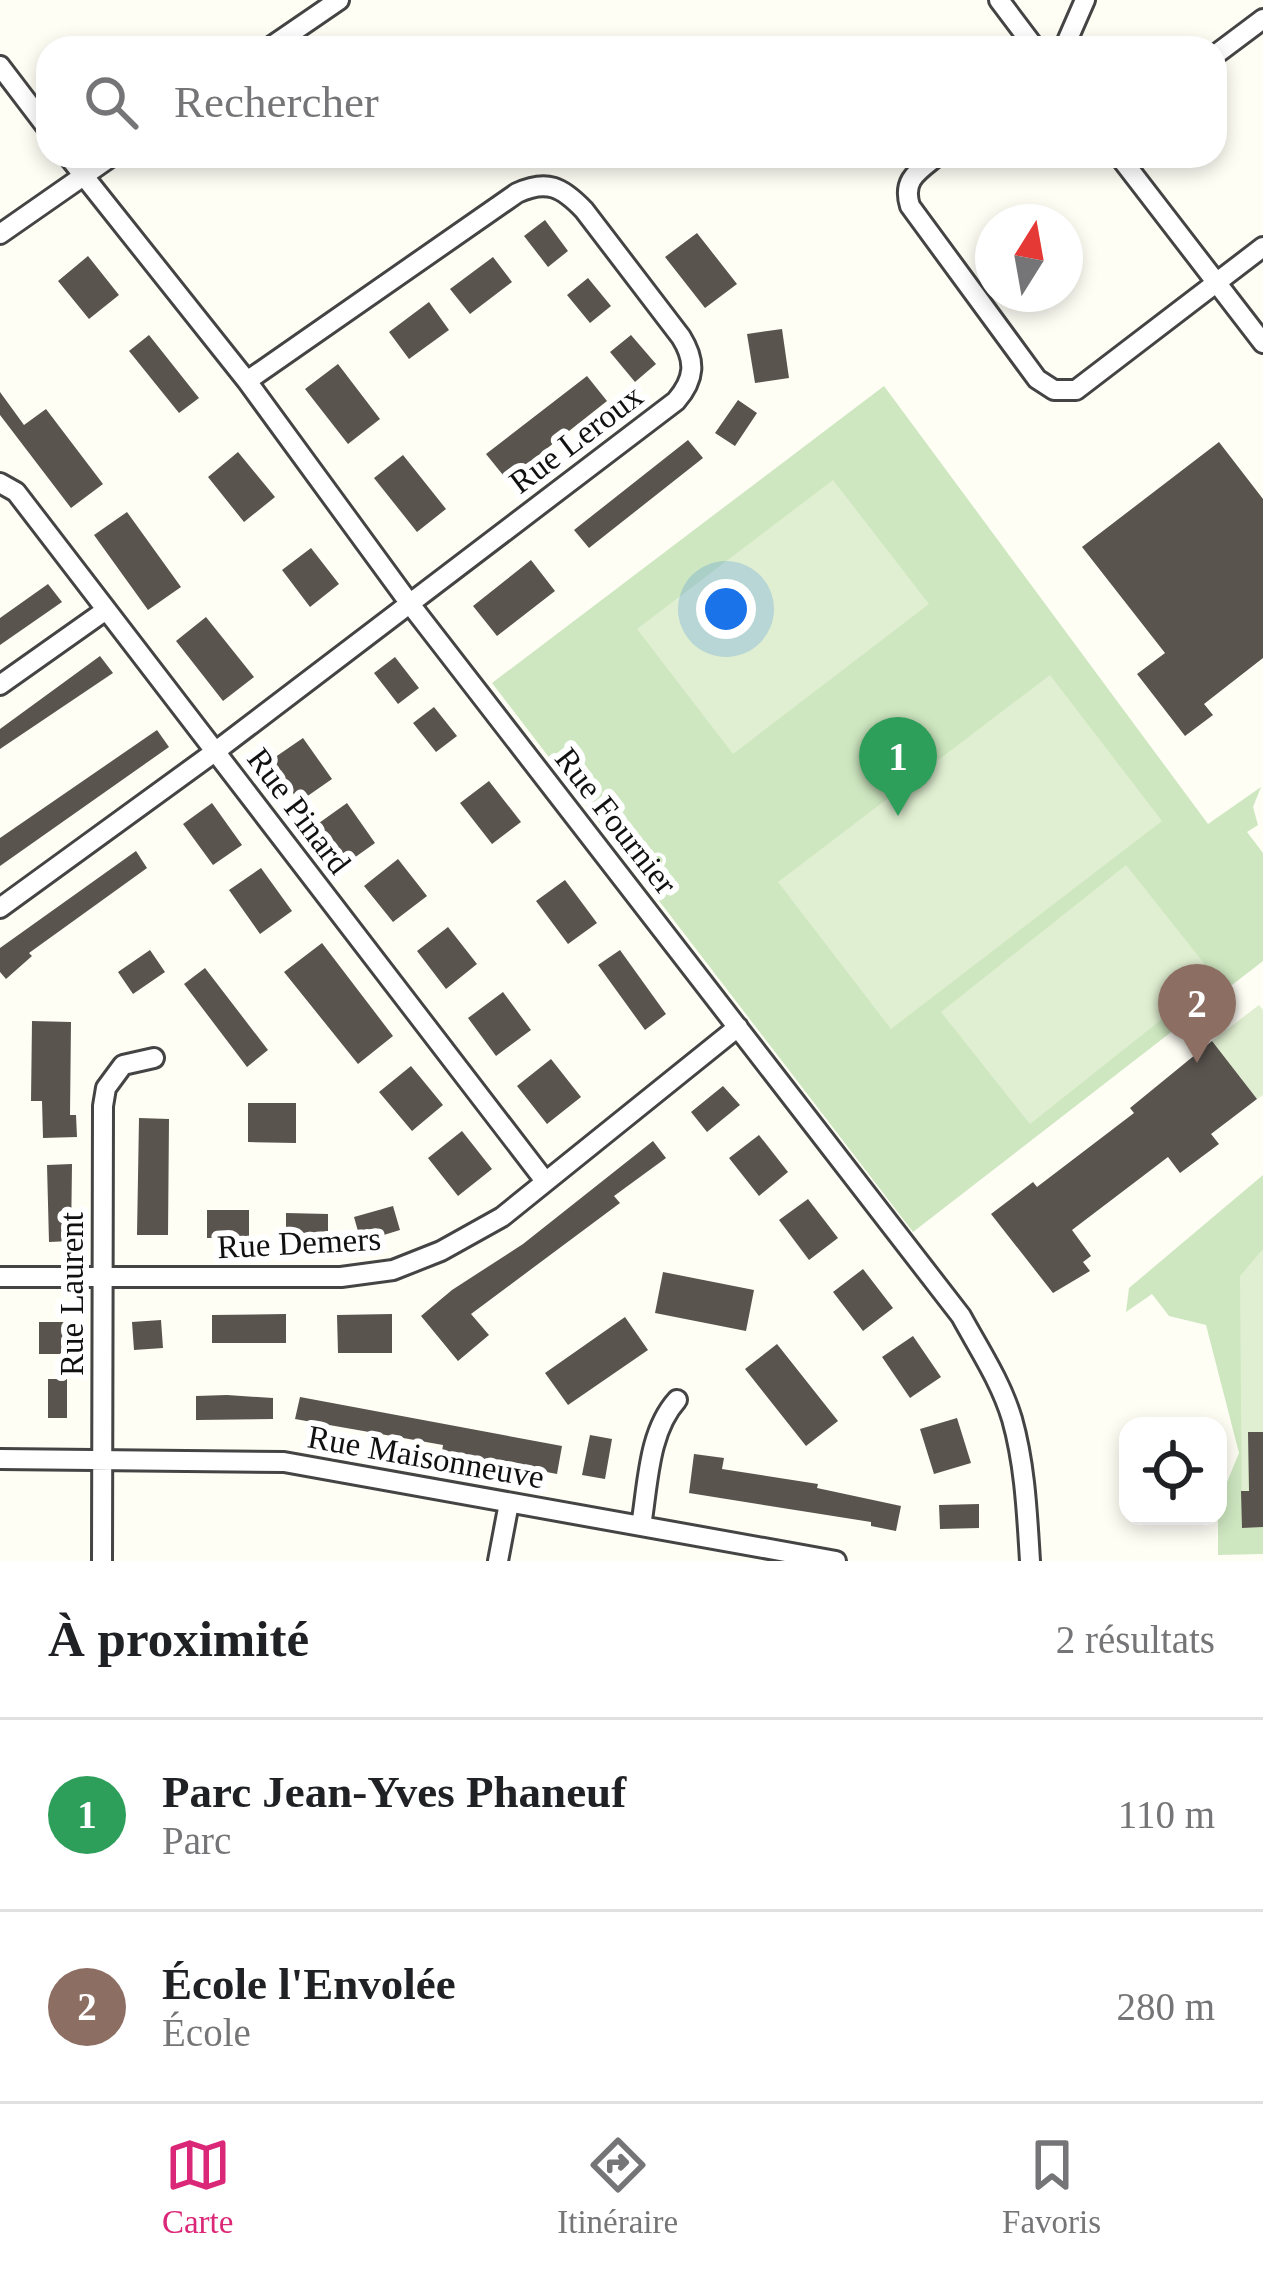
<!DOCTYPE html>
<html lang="fr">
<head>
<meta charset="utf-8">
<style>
  :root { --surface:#fff; --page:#f2f2f2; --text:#202124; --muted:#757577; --line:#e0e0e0; --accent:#db2777 }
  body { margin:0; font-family:Georgia,serif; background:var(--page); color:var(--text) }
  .controls { position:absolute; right:36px; bottom:36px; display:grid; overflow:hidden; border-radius:24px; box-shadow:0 6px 18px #0003 }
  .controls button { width:108px; height:108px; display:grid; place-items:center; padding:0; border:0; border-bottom:3px solid var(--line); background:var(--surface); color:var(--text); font:60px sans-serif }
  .compass { position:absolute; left:975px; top:204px; width:108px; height:108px; border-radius:50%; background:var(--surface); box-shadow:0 6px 18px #0003; rotate:11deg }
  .you { position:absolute; left:726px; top:609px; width:42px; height:42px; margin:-30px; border:9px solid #fff; border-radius:50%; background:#1a73e8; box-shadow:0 0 0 18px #1a73e833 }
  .badge { display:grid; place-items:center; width:78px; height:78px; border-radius:50%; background:var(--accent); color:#fff; font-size:39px; font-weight:700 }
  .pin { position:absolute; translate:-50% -99px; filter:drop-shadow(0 3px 6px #0008) }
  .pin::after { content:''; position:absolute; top:63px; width:42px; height:36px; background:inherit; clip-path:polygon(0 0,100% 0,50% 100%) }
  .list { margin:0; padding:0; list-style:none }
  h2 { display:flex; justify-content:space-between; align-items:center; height:156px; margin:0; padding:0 48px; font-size:51px }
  h2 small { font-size:39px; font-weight:400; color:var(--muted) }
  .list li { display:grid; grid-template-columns:78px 1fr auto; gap:36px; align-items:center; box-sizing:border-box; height:192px; padding:0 48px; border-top:3px solid var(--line) }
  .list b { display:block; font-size:45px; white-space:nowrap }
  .list p { margin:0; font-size:39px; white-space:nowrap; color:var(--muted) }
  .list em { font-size:39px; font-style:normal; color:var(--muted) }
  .icon { flex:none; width:66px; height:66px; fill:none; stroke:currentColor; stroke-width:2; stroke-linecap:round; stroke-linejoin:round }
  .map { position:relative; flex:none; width:1263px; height:1561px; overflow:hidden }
  .search { position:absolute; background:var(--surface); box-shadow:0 6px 18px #0003; left:36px; right:36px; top:36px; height:132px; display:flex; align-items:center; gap:30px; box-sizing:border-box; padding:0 42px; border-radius:36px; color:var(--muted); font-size:45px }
  .sheet { height:540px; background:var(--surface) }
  nav { display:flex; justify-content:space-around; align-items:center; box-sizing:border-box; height:168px; border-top:3px solid var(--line); background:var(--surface); font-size:33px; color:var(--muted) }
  nav a { display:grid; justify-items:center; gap:6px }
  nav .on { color:var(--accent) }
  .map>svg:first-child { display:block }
  .green { fill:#cee7c0 }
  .pitch { fill:#e0efd1 }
  .building { fill:#59544e }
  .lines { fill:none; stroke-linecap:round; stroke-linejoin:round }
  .minor-casing { stroke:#444; stroke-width:24 }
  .minor { stroke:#fff; stroke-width:18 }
  .labels { text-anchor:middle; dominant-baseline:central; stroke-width:12; stroke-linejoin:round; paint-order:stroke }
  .street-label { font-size:33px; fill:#111; stroke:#fff }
</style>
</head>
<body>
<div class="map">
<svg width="1263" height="1561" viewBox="0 0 1263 1561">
  <rect width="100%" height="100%" fill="#fefef5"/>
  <path class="green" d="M884,386l324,438 53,-37 -8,20 5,18 -11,7 16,21v108l-350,271 -421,-549z
    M1263,1175v379l-45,1v-51l21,-51 -33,-128 -37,-9 -17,-22 -26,18 3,-24z"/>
  <path class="pitch" d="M833,480l96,124 -196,150 -96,-125z
    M1050,675l112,146 -271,208 -113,-147z
    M1126,865l89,112 -185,147 -89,-112z
    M1259,1005l4,5v85l-6,4 -45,-58z
    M1263,1249v278l-21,1 -2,-252z"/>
  <path class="building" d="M545,220l23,31 -20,16 -24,-31z
    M697,233l40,51 -32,24 -40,-51z
    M88,256l31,39 -30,24 -31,-38z
    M493,257l19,25 -42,32 -20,-25z
    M588,278l23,28 -21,17 -23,-28z
    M429,302l20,28 -40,29 -20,-27z
    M782,329l7,49 -34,5 -8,-49z
    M149,335l50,63 -20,15 -50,-62z
    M631,335l25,29 -21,18 -25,-30z
    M338,364l42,55 -32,25 -43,-55z
    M587,376l20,25 -100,79 -21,-26z
    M0,392l24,33 22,-16 57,75 -32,24 -71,-93z
    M738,400l19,13 -22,33 -20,-13z
    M688,440l15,18 -114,90 -15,-18z
    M1219,442l44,57v159l-59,46 9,11 -28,21 -48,-62 28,-21 -83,-106z
    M238,452l37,45 -31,25 -36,-45z
    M403,455l43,54 -29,23 -43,-54z
    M127,512l54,75 -33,23 -54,-75z
    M311,548l28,36 -29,23 -28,-37z
    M531,560l24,31 -58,45 -24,-30z
    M48,584l14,18 -62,43v-27z
    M206,617l48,60 -31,24 -47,-60z
    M100,656l13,17 -113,76v-20z
    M395,657l24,31 -21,16 -24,-31z
    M434,707l23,29 -21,16 -23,-29z
    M157,730l12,17 -169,119v-28z
    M303,738l29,41 -33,23 -28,-42z
    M489,781l32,41 -29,22 -32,-41z
    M212,803l30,42 -29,20 -30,-41z
    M347,803l28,40 -28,20 -28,-40z
    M136,851l11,17 -118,85 3,3 -26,23 -6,-7v-24z
    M398,859l29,37 -34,26 -29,-36z
    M261,868l31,43 -32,23 -31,-44z
    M565,880l32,43 -29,21 -32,-43z
    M448,927l29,37 -31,25 -29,-38z
    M322,943l71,93 -35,28 -74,-92z
    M150,950l15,22 -32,22 -15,-22z
    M620,950l46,64 -21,16 -47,-65z
    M205,968l63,82 -21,17 -63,-83z
    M503,992l28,38 -35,26 -28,-38z
    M32,1021l39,1 -1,93h6l1,22 -34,1 -1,-37h-11z
    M1212,1041l45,58 -46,35 8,10 -39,29 -12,-16 -96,73 19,26 -8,6 7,9 -37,22 -62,-79 42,-32 4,5 97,-74 -4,-5z
    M551,1059l30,38 -34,27 -30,-38z
    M411,1066l32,39 -31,26 -33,-39z
    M723,1086l17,19 -33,27 -16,-20z
    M248,1103h48v40l-48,-1z
    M139,1118l30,1 -1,116h-31z
    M462,1131l30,38 -34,27 -30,-38z
    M759,1135l29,37 -29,24 -30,-38z
    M653,1141l13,17 -52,38 6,7 -149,111 18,21 -31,26 -37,-45 31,-26 71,-46z
    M72,1164l-1,77 -22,1 -2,-77z
    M808,1199l30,39 -29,22 -30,-40z
    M393,1206l7,24 -39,12 -7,-25z
    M207,1210h42v28h-42z
    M286,1213l42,1v28h-42z
    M863,1269l30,39 -30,23 -30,-39z
    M663,1272l91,18 -8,41 -91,-18z
    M286,1314v29h-74v-28z
    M392,1314v39h-54l-1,-38z
    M625,1317l23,33 -80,55 -23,-32z
    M161,1320l2,28 -29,2 -2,-28z
    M39,1322h30v32h-30z
    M913,1336l28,41 -31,21 -28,-41z
    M777,1344l61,77 -32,25 -61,-77z
    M48,1379h19v39h-19z
    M227,1395l46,3v21l-77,1v-24z
    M300,1397l262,49 -5,28 -115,-22 1,-7 -148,-26z
    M957,1418l14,45 -37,11 -14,-45z
    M1248,1432h15v95l-21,1 -1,-37h8z
    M590,1435l22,4 -7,40 -23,-4z
    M694,1454l30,4 -2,11 96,15 -1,4 84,18 -5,25 -25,-5v-4l-182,-29z
    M979,1504v24l-39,1 -1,-24z"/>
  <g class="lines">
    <defs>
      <path id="minor" d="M999,0l36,48
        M269,48l70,-48
        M1064,48l21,-48
        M1215,55l48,-36
        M0,66l48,63
        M68,156l179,225 163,223 551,712c18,33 40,66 51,103 13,46 15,94 18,142
        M937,156c-20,16 -35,24 -27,50l127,173 17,11h22l187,-143
        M1119,156l144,187
        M0,234l112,-78
        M0,483l16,9 529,689
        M0,685l106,-75
        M0,908l216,-157 460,-350c19,-22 20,-40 5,-64l-97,-127c-22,-23 -37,-31 -67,-17l-270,188
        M0,1277h341l52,-7 48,-19 61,-34 236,-190
        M0,1459l284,3 552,99
        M641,1526c7,-41 7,-94 36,-126
        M102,1561l1,-455 3,-18 17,-23 31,-7
        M498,1561l11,-58"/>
    </defs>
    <use href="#minor" class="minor-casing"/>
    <use href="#minor" class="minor"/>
  </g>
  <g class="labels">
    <g class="street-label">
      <text transform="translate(576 439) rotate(-37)">Rue Leroux</text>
      <text transform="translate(299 811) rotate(53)">Rue Pinard</text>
      <text transform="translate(616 821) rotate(52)">Rue Fournier</text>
      <text transform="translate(299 1243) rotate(-3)">Rue Demers</text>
      <text transform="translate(72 1294) rotate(-90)">Rue Laurent</text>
      <text transform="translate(426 1457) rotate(10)">Rue Maisonneuve</text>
    </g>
  </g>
</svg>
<div class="controls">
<button><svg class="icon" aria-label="locate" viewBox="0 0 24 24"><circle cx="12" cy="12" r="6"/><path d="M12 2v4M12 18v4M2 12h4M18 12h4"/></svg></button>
</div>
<svg class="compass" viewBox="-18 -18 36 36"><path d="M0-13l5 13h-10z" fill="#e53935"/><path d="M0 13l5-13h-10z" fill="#757577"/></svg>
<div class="you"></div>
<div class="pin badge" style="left:898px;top:816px;background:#2e9e5b">1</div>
<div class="pin badge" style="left:1197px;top:1063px;background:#8d6e63">2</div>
<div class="search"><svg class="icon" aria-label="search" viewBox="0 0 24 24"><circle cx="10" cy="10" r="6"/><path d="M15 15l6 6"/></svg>Rechercher</div>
</div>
<section class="sheet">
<h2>À proximité<small>2 résultats</small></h2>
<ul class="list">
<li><span class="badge" style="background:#2e9e5b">1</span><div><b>Parc Jean-Yves Phaneuf</b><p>Parc</p></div><em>110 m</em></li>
<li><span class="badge" style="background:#8d6e63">2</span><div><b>École l'Envolée</b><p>École</p></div><em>280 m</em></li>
</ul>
</section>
<nav>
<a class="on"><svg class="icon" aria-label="map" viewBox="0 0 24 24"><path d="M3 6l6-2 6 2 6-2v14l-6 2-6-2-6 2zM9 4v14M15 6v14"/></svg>Carte</a>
<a><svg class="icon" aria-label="directions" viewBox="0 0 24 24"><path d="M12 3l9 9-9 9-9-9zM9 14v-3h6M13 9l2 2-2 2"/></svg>Itinéraire</a>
<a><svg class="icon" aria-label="saved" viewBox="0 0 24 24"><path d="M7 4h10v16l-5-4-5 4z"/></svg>Favoris</a>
</nav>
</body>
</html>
